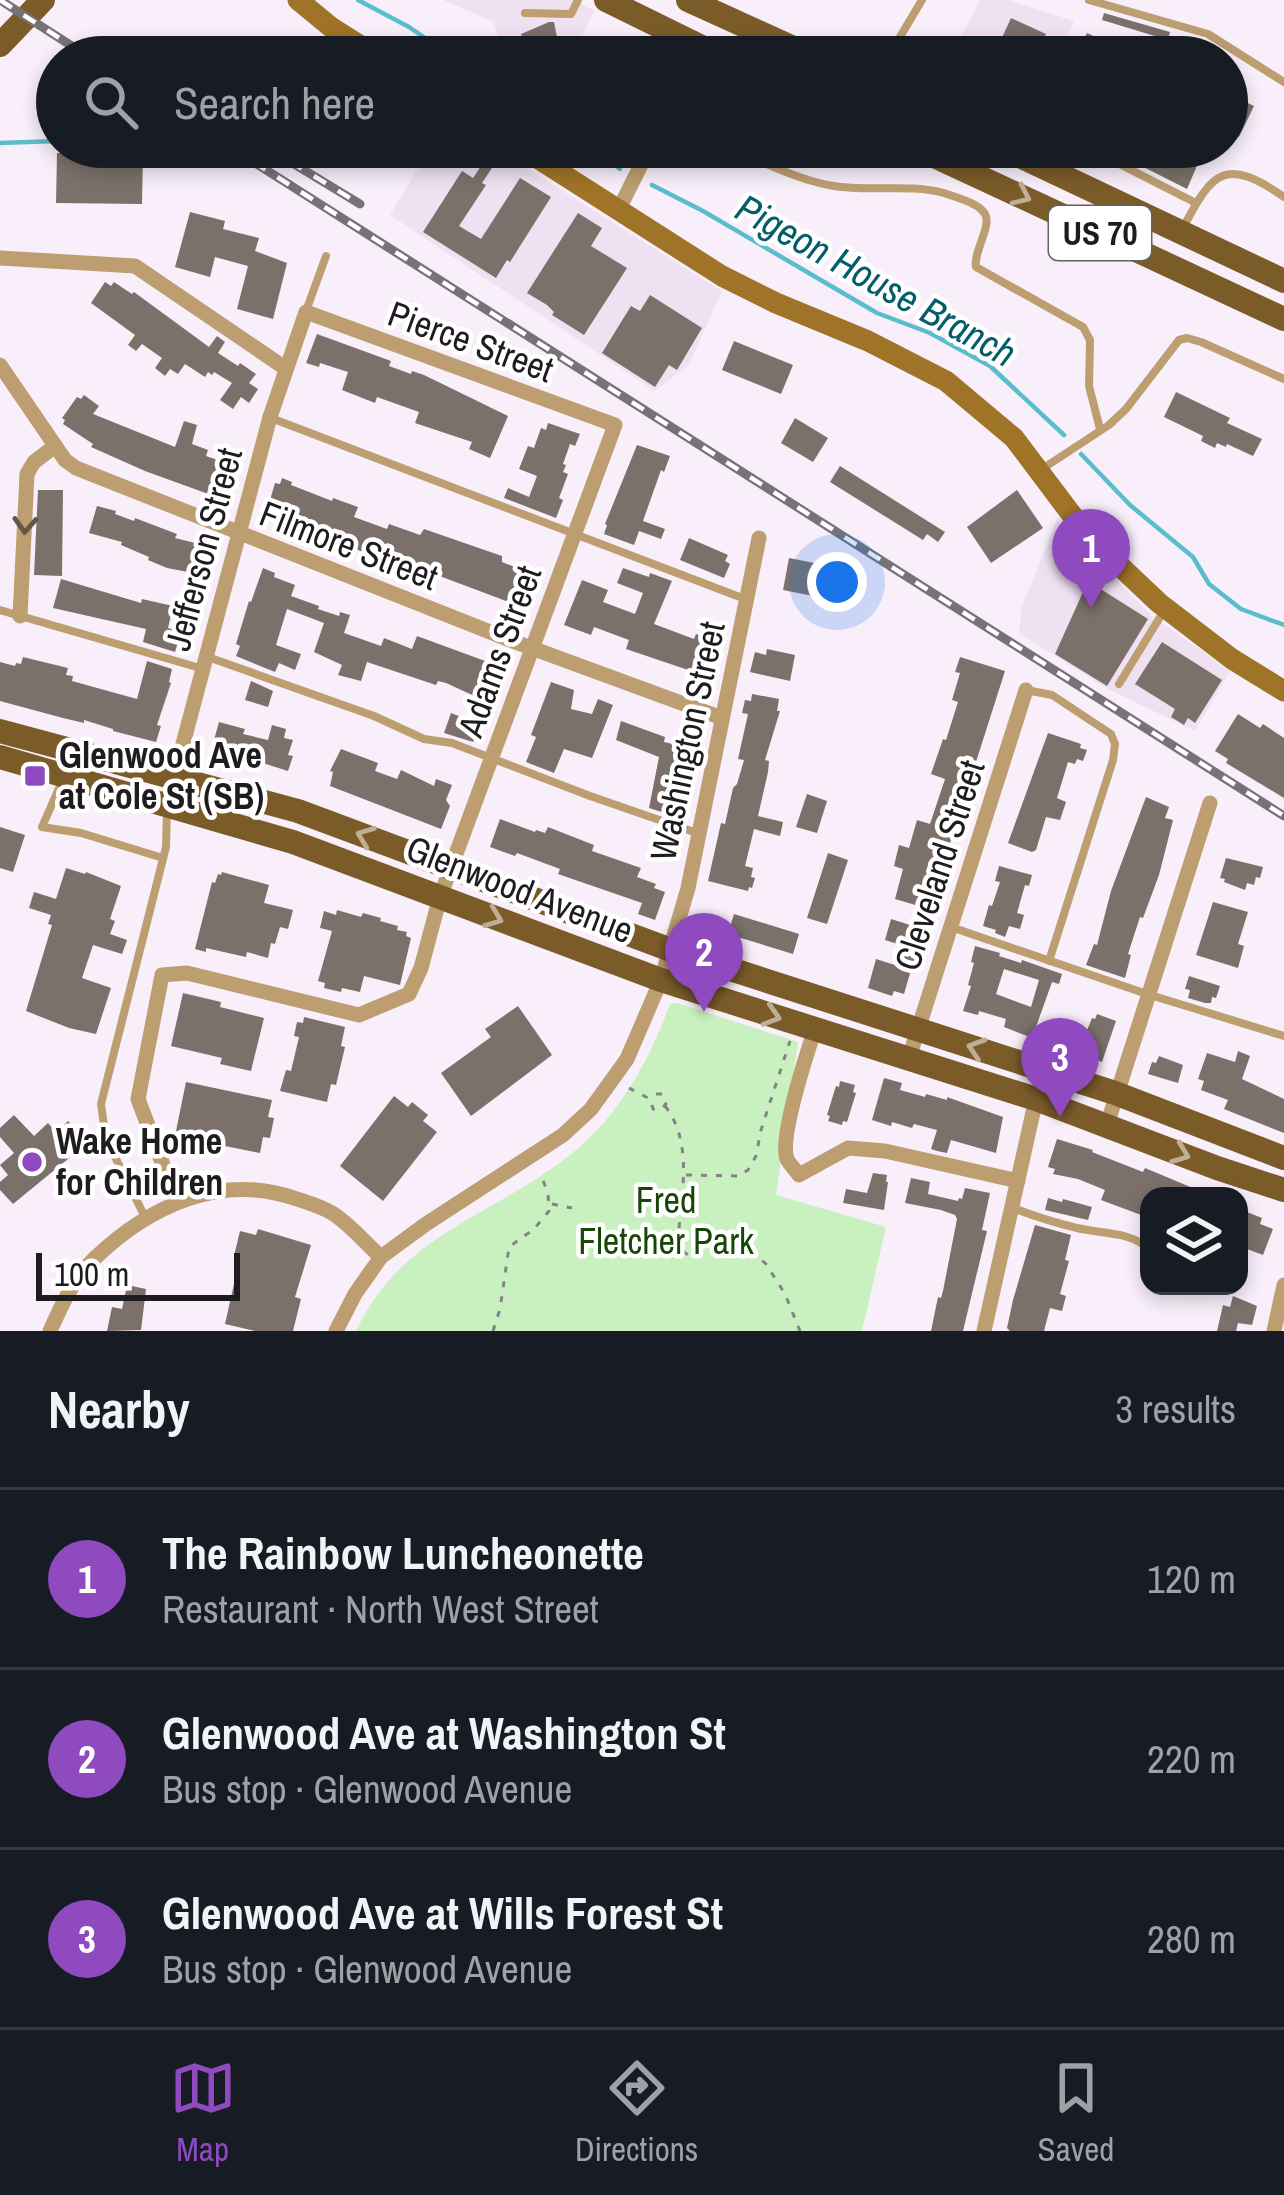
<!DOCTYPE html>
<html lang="en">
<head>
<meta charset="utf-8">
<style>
  :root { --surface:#171b24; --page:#242831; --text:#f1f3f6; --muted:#9ea1a6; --line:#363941; --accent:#8e4abe }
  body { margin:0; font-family:"Archivo Narrow",sans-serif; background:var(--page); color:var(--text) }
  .controls { position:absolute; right:36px; bottom:36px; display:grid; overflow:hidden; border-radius:24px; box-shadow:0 6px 18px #0003 }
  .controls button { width:108px; height:108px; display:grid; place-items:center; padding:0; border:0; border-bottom:3px solid var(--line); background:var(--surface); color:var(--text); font:60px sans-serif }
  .scale { position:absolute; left:36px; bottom:30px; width:204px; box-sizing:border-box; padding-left:12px; border:6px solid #1f1c1f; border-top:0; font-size:33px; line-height:42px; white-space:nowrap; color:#1f1c1f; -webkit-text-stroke:9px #fff; paint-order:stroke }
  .you { position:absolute; left:837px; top:582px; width:42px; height:42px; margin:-30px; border:9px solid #fff; border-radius:50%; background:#1a73e8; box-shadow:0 0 0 18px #1a73e833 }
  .badge { display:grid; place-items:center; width:78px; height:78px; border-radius:50%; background:var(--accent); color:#fff; font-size:39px; font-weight:700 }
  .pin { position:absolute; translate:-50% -99px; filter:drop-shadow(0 3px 6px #0008) }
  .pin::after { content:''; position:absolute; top:63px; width:42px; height:36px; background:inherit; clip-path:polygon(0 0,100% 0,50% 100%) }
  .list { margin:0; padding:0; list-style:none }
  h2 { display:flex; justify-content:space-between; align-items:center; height:156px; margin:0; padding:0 48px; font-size:51px }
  h2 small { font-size:39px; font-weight:400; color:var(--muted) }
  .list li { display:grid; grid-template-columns:78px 1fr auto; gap:36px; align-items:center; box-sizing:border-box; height:180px; padding:0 48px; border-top:3px solid var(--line) }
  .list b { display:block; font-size:45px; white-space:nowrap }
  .list p { margin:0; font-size:39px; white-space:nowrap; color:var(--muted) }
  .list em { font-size:39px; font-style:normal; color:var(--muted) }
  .icon { flex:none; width:66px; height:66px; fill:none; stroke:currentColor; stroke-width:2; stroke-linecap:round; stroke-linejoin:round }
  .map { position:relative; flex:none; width:1284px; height:1331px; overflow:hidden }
  .search { position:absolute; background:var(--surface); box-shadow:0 6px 18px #0003; left:36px; right:36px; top:36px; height:132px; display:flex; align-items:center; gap:30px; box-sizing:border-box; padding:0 42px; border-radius:66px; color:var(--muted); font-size:45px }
  .sheet { height:696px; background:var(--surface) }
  nav { display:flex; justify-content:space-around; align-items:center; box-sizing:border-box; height:168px; border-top:3px solid var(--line); background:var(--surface); font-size:33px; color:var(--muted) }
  nav a { display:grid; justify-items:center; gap:6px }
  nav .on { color:var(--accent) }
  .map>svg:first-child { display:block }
  .built { fill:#efe1f1 }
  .green { fill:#c9f1bf }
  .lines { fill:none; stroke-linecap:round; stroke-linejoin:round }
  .stream { stroke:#59bdce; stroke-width:4.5 }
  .building { fill:#7b716a; fill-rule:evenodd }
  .path { stroke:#878188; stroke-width:3; stroke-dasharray:6 9; stroke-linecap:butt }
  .lane { stroke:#bc9e71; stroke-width:8 }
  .street { stroke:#bc9e71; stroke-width:15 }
  .secondary { stroke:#a07428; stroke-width:21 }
  .primary { stroke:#7b5c29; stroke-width:24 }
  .rail-casing { stroke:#777278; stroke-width:9 }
  .rail { stroke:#fff; stroke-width:4.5; stroke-dasharray:14; stroke-linecap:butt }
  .oneway { stroke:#bdae94 }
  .oneway2 { stroke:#665644 }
  .poi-dot { fill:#8e4abe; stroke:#fff; stroke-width:4.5 }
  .labels { text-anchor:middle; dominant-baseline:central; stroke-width:9; stroke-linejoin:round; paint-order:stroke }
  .shield { fill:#fff; stroke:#626062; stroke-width:3 }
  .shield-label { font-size:33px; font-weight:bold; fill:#1f1c1f }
  .street-label { font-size:36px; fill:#1f1c1f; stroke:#fff }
  .poi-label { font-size:36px; font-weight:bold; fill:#1f1c1f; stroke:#fff; text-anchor:start }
  .park-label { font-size:36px; fill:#184508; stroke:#fff }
  .water-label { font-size:39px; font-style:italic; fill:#035e6a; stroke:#fff }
</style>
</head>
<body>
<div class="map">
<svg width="1284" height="1331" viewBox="0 0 1284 1331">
  <rect width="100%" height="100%" fill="#f8effa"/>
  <path class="built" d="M443,0h131l20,11 -22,46h-69l-9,-35z
    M980,0h28l66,21 -16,36h-108z
    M431,147h62l229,144 -33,74 -34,26 -265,-176z
    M1057,520l94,95 79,56 -35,60 -87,-42 -89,-56 3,-27z"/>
  <path class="green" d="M677,1003l121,39 -22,153 110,32 -24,104h-506c44,-94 128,-112 205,-169 55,-40 86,-96 109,-158z"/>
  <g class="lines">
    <path class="stream" d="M358,0l51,27 44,30
      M0,143l57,-2
      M591,147l29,22
      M652,185l51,26 174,102 53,20 60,33 74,69
      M1081,454l49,51 63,52 16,27 32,25 43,16"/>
  </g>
  <path class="building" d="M1104,13l66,19 -2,8 -66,-20z
    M1011,18l35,16 -11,23 -35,-15z
    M549,22h5l4,20 -31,11 -6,-19z
    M1087,33l15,7 35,17h-62z
    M1227,93l27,13 -15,31 -12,-6z
    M1104,147h101l-18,42z
    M57,153l86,1 -1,50 -86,-1z
    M489,154l9,5 -16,24 4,2 -27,41 22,13 39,-61 31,19 -41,65 -3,-2 -11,18 -73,-46 39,-61 11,7z
    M190,212l35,9 -2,8 36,9 -4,13 32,12 -14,56 -36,-10 11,-43 -33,-9 -5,20 -35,-10z
    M578,213l24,15 -11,18 36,22 -43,67 -32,-20 2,-3 -7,-7 -20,-12z
    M105,282l6,4 3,-4 18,12 2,-2 75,55 8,-11 8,6 -7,11 20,13 2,-3 16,11 -7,9 9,6 -9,14 -8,-6 -8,12 -13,-9 12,-17 -18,-11 -2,3 -4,-3 -3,5 -20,-13 -7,10 -8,-5 -5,7 -10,-8 7,-10 -20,-14 -6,7 -8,-6 7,-10 -44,-32z
    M650,295l52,33 -25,42 -8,-5 -14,22 -53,-34 29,-47 9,5z
    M317,334l74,27 -2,5 22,8 1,-3 12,4 84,41 -18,42 -21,-9 3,-7 -57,-19 4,-11 -42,-15 -2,6 -33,-13 6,-18 -28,-9 -1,4 -13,-4z
    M734,341l59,24 -12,29 -59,-24z
    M1176,392l54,26 -3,5 35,16 -9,17 -26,-12 -1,3 -9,-4 -2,5 -14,-7 2,-5 -39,-19z
    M84,395l15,11 -6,8 82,33 9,-26 13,4 -5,19 16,6 -2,6 23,8 -2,5 5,1 -7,30 -80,-29 -54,-24 2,-3 -30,-20 2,-4 -3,-2 15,-21 4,2z
    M795,418l33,20 -15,24 -32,-19z
    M548,423l32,11 -5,12 -5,-2 -7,20 3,1 -3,7 5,2 -9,24 4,2 -7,18 -52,-20 4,-10 21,9 8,-21 -18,-7 9,-23 6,2 7,-20 5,2z
    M637,445l33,11 -6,16 -3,-2 -18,51 22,8 -4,10 -22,-8 -5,14 -30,-11 3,-9 -2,-1z
    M840,466l105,66 -7,10 -11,-8 -4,6 -93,-58z
    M282,478l10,4 -1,3 41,16 1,-3 25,9 -4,10 33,12 2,-5 31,11 4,-6 78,27v6l33,13 -13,32 -93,-35 -1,2 -57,-19 -105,-41 9,-31 5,1z
    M38,490h25l-1,86 -28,-1z
    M1017,490l26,38 -52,35 -24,-36z
    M97,506l19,5 -1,3 19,7 1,-3 42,16 -2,4 36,9 -7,28 -37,-7 -19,-8 1,-3 -28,-12 1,-3 -33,-9z
    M689,538l39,17 -3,6 5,3 -6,14 -44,-18z
    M789,558l51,10 -7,32 -50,-10z
    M263,568l12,5 -1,4 21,8 -4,11 28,10 -1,3 21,7 1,-4 10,3 -6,18 37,13 3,-8 28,11 5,-13 79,29 -8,28 -4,-1 -3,7 -35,-16 -8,-2 -2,4 -69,-23 -6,19 -23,-6 4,-10 -28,-13 10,-29 -37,-14 -11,36 25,9 -6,16 -16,-7 -4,9 -39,-16 4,-10 -4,-2 13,-43 2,1z
    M623,568l26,9 1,-4 22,8 -18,43 40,15 2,-5 19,7 -6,23 -7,-2 -2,12 -74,-25 3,-9 -35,-13 -3,8 -27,-10 18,-45 26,10 -5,12 32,12 8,-21 -26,-10z
    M61,579l80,24 1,-4 31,7 -5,22 17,5 -3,10 -4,-1 -3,10 -32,-10 3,-13 -93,-21z
    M1088,581l60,38 -41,67 -52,-32z
    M1162,642l60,38 -27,43 -7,-5 -4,7 -13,-8 4,-8 -40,-25z
    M767,649l28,6 -5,26 -40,-9 5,-20 11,3z
    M23,657l45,11 -2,7 7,1 -1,5 65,18 10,-38 25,8 -3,13 2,1 -14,42 4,1 -5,16 -43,-11v-2l-29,-9v3l-21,-5 -63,-17v-39l15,4 1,-3 5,1z
    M960,657l45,14 -76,238 -34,-10 8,-30 -9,-3 5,-21 10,3 8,-28 13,4 15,-45 -14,-5 12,-35 3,1 12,-38 -6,-2 8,-27 -5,-1z
    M251,681l22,10 -5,16 -23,-7z
    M551,682l23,8 -3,19 21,5 6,-15 15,6 -21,53 -28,-9 -10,24 -28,-11 10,-25 -5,-2z
    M752,694l27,5 -2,12h3l-15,49 4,1 -1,11 -10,44 25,6 -3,14 -26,-7 -9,37 8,2 -2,9 4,1 -3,10 -3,-1 -1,4 -40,-10 13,-58 4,1 8,-36 4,-4 7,-24 -6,-1 10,-45 -6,-1 3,-13 6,1z
    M451,713l23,9 -2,5 6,2 -5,13 -29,-9z
    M1238,714l22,14 3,-4 21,14v60l-58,-35 2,-4 -13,-8z
    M621,721l44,16 -1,5 17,4 -13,68 -19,-6 10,-51 -43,-17z
    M219,722l26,7 -2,5 25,6 4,-15 14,4 -2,9 9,2 -5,15 5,1 -5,15 -76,-24z
    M1048,733l33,11 -1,4 7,2 -4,11 -6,-2 -2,5 -7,-2 -11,36 9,4 -6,18 -14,-3 -10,33 -4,2 -24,-9z
    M341,749l37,14 -3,8 22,8 4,-9 33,16 2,-7 16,6 -6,15 4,6 -9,23 -111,-43 3,-14 -3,-1z
    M807,794l20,7 -10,32 -21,-6z
    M1146,797l23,10 -4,11 8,2 -14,55 -16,43 -3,-1 -12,37 3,1 -6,23 -39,-13 8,-21 3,1 14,-54z
    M500,819l35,13 1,-2 9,3 3,-6 46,18 -2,6 49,17 -4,9 19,7 -2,4 11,4 -10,28 -17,-6 4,-11 -84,-29 2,-5 -43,-16 -2,3 -25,-9z
    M0,827l25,8 -12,37 -13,-4z
    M828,853l20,7 -21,64 -20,-6z
    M1226,858l37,9 -3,11 -4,-1 -2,8 -7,-2 -2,7 -21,-8 1,-3 -5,-1z
    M999,866l33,9 -3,11 -4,-1 -8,28 7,2 -4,14 -11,-3 -4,11 -10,-4 1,-3 -13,-4 6,-21 3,1 8,-24 -5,-1z
    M66,868l19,6 1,-2 35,14 -11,33 5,2 -5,13 17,6 -5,14 -29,-9 -11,33 29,10 -15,46 -27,-6 -43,-17 26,-86 -4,-1 3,-9 -22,-7 5,-16 22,7z
    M222,872l47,13 -5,18 29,7 -5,19 -8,-2 -5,17 -4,-1 -3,15 -21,-6 -1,5 -40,-9v4l-11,-3 17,-67 3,1 3,-9 3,1z
    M1213,902l35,10 -10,32 6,2 -6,22 -42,-13z
    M337,910l24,7 2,-4 18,5 -1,3 18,5 -1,4 10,2 -1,4 5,2 -11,47 -36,-9 -4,16 -18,-4 -1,4 -17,-4 1,-5 -7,-2 14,-50 -12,-3 4,-17 12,4z
    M734,914l65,20 -6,20 -65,-20z
    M891,919l32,10 -19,65 -10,-3 -2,5 -24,-8 8,-29 22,7 6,-20 -19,-6z
    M975,946l25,7 -1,3 22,7 1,-3 40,14 -3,10 -7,-2 -20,56 -28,-11 2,-8 -27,-8 -1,4 -15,-4 8,-25 -3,-1 6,-22 -3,-1zM1004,969l35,11 -8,27 -35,-13z
    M1189,976l31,10 -4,12 -4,-1 -1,6h-6l-17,-5 2,-8 -5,-1z
    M183,993l38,9 -1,5 44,11 -13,53 -31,-7 2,-6 -51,-12z
    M518,1006l34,49 -81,61 -30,-43 50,-36 -6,-8z
    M1097,1014l19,7 -14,41 -17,-6 2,-3 -8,-3 13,-32 3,1z
    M304,1017l41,10 -4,19 4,1 -9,38 -5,-1 -4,18 -47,-11 6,-21 5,1 8,-34 -5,-1 3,-14 6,1z
    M1238,1051l12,5 -8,23 42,20v34l-60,-24 4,-9 -27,-10 3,-9 -6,-2 9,-26 28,9z
    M1159,1056l24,9 -5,18 -30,-9 4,-12 4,1z
    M884,1078l18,5 -2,7 25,7 1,-3 21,6v-3l56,20 -7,36 -45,-13 -4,13 -10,-2 -6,-2 6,-19 -23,-6 -2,4 -20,-6 -1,4 -19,-6z
    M840,1081l15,4 -2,7 3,1 -9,29 -4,-1 -1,4 -14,-4 2,-5 -3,-1 9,-29 3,1z
    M186,1082l86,18 -4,17 6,1 -4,20 -7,-1 -3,16 -85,-17z
    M394,1096l14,11 4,-5 16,13 -5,6 14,11 -54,69 -43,-35z
    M14,1115l20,21 14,-13 8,9 12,-11 17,19 -17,19 -55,45 -13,-14v-8l8,-7 -8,-10 14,-12 -14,-16v-9z
    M1057,1139l36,11 -1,2 51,20 2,-4 67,28h-63l-5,20 -27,-10 -16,-6 4,-10 -27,-11 -25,-5 2,-5 -7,-2z
    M873,1173l14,2 -1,7h2l-4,28 -41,-7 3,-14 21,4z
    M911,1178l19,4 -2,12 30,7 1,-3 3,1 3,-11 25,5 -8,37 5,1 -24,100h-32l7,-34 3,1 2,-7 14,-72 -2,-4 -14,-5 -36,-7z
    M1048,1198l14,4 1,-3 29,8 -4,13 -43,-10z
    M1239,1209l23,9 -2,6 13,5 -10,26 -24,-9z
    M1035,1225l36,10 -6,25 4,1 -9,33 6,2 -4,15 -12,-3 -6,23h-34l-3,-3 6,-28z
    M258,1229l53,16 -16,52 6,2 -8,32h-38l-30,-7 15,-67 -6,-1 6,-25 16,4z
    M127,1285l19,4 -5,41 -34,1 5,-24 10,2z
    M1233,1296l24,10 -5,19 -14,-2 -2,8h-19l6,-26 7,2z"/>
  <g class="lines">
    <path class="path" d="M629,1088l21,11 3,10h8l5,-5 -4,-10h-7l-5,5
      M665,1106c29,37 16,89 13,134 8,27 23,12 39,2l30,5 19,17 19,30 15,37
      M686,1175l53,1 9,-6 8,-14 5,-26 29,-89
      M552,1204l20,4
      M493,1331l7,-22 9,-62 25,-18 15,-18 -1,-18 -8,-20"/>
    <path class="lane" d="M1089,0l119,34 76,48
      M525,13l46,1 7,-14
      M888,57l34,-57
      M963,57l7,-15 32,15
      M728,147c37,15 74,36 114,40 34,4 69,-3 102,6 11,4 35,10 41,21 7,12 -12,38 -9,53l107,60 7,13 -1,46 11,43
      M1086,147l110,56
      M1183,228c30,-58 43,-71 101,-31
      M306,311l20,-55
      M271,418l474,181
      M1042,469l67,-44 17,-16 53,-69 8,-2 14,4 83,37
      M0,610l200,58
      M205,656l169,60 50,23 28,4 138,53 107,37
      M1119,684l46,-75
      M1026,690l26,5 59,39 4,10 -2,16 -64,201
      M63,779l-21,48 39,6 82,25
      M951,927l196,67 137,42
      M1013,1208c21,8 43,15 64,20 24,6 55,3 72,22
      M145,1217l-39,-78 -5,-35 65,-257 1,-37"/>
    <path class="street" d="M619,209l31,-62
      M0,258l135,8 150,102
      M0,365l65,95 11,8 442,175 204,75
      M20,616l7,-142 7,-12 21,-16
      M167,804l103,-387 36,-105 309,113 -175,472 -19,71 -12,26 -50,21 -172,-42 -25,2 -24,124 39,103
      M815,1029c-8,24 -36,109 -28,130 3,6 8,10 12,16l49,-27 37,3 133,30
      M909,1058l117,-368
      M1107,1125l103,-322
      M50,1331c11,-25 24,-53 44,-72 55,-53 127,-87 203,-60 12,4 25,8 35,14 18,11 33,30 49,44
      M336,1331l19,-37 26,-37 45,-33 137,-89 28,-26 36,-50 34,-79 27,-92 71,-350
      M984,1331l52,-232
      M1274,1331l10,-46"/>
    <path class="secondary" d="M298,0l34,28 46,29
      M520,147l202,129 54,27 92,38 78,40 68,57 73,97 72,68 73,56 52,32"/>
    <path class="primary" d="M606,0l116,57
      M688,0l125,57
      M0,45l43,-45
      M915,147l369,172
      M1001,147l283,134
      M0,731l298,80 373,139 444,143 169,65
      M0,757l293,85 368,138 375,119 181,69 67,22"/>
    <defs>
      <path id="rail" d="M0,0l89,57
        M230,147l1054,669
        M266,147l94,57"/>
    </defs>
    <use href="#rail" class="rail-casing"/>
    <use href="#rail" class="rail"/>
  </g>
  <defs><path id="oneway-chevron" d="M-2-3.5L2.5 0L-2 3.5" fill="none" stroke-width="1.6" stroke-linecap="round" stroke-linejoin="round" transform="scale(3)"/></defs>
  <g class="oneway">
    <use href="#oneway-chevron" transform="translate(1022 196) rotate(25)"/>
    <use href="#oneway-chevron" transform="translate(365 836) rotate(-159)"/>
    <use href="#oneway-chevron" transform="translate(494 918) rotate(21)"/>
    <use href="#oneway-chevron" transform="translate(772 1016) rotate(17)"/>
    <use href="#oneway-chevron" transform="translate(976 1048) rotate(-162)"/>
    <use href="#oneway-chevron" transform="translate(1181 1154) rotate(21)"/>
  </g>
  <use class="oneway2" href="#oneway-chevron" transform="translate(25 525) rotate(93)"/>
  <g class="poi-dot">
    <rect x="23" y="764" width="24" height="24" rx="6"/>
    <circle cx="32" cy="1162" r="12"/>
  </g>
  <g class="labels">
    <rect class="shield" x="1049" y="206" width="102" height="54" rx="9"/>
    <g class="shield-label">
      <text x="1100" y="233">US 70</text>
    </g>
    <g class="street-label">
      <text transform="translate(471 341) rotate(20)">Pierce Street</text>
      <text transform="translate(349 545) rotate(21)">Filmore Street</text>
      <text transform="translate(203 549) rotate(-75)">Jefferson Street</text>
      <text transform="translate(499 651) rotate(-70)">Adams Street</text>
      <text transform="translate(687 741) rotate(-78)">Washington Street</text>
      <text transform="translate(939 865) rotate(-72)">Cleveland Street</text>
      <text transform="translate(520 889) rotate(21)">Glenwood Avenue</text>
    </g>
    <g class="poi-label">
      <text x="59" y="755">Glenwood Ave<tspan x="59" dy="41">at Cole St (SB)</tspan></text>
      <text x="56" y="1141">Wake Home<tspan x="56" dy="41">for Children</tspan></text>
    </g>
    <g class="park-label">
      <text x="666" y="1200">Fred<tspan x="666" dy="41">Fletcher Park</tspan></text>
    </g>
    <g class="water-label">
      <text transform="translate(876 280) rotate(29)">Pigeon House Branch</text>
    </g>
  </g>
</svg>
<div class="controls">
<button><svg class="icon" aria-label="layers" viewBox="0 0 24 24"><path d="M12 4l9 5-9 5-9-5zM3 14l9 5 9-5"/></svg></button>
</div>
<div class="scale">100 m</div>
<div class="you"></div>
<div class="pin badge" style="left:1091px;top:608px">1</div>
<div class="pin badge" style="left:704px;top:1012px">2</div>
<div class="pin badge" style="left:1060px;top:1117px">3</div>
<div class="search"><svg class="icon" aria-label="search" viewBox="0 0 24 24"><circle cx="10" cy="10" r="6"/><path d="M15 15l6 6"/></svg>Search here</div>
</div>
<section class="sheet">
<h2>Nearby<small>3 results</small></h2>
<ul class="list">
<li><span class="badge">1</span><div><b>The Rainbow Luncheonette</b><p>Restaurant · North West Street</p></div><em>120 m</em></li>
<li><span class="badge">2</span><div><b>Glenwood Ave at Washington St</b><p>Bus stop · Glenwood Avenue</p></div><em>220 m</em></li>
<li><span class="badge">3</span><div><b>Glenwood Ave at Wills Forest St</b><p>Bus stop · Glenwood Avenue</p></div><em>280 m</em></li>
</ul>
</section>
<nav>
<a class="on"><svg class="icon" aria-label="map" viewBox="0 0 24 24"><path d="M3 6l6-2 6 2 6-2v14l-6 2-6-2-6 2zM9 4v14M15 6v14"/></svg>Map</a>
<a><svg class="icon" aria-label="directions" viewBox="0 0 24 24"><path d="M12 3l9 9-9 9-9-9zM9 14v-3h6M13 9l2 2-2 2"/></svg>Directions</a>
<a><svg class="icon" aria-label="saved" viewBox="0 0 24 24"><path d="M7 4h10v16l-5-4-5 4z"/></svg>Saved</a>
</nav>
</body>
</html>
